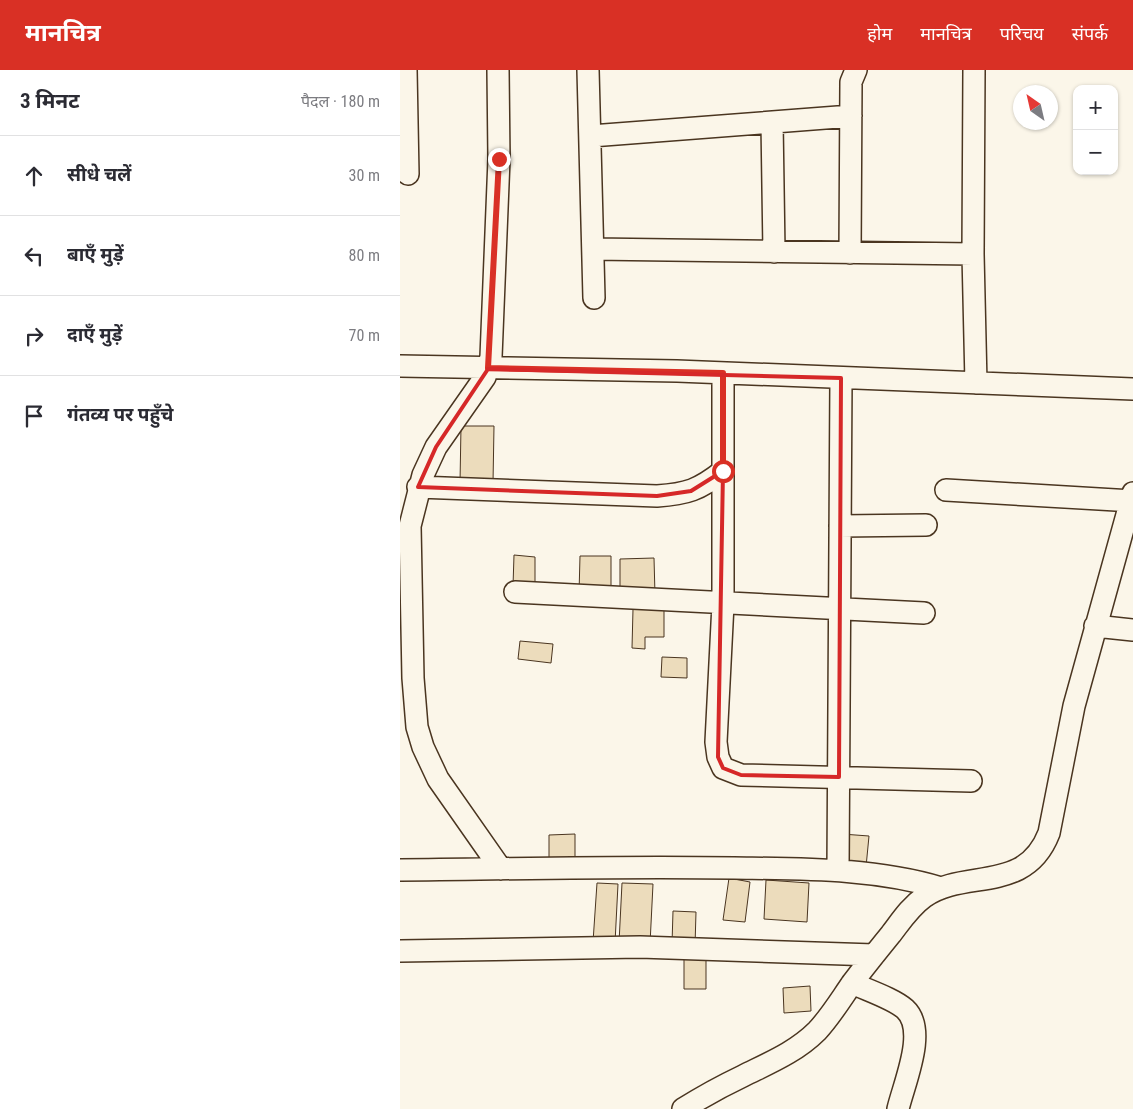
<!DOCTYPE html>
<html lang="hi">
<head>
<meta charset="utf-8">
<style>
  :root { --surface:#fff; --page:#f2f2f3; --text:#2b2b33; --muted:#7c7c81; --line:#e1e1e2; --accent:#d93025 }
  body { margin:0; font-family:"Roboto Condensed","Noto Sans Devanagari",sans-serif; background:var(--page); color:var(--text) }
  .controls { position:absolute; right:15px; top:15px; display:grid; overflow:hidden; border-radius:10px; box-shadow:0 1px 4px #0004 }
  .controls button { width:45px; height:45px; display:grid; place-items:center; padding:0; border:0; border-bottom:1px solid var(--line); background:var(--surface); color:var(--text); font:25px sans-serif }
  .compass { position:absolute; left:613px; top:15px; width:45px; height:45px; border-radius:50%; background:var(--surface); box-shadow:0 1px 4px #0004; rotate:326deg }
  .stop { position:absolute; width:15px; height:15px; margin:-11px; border:4px solid #d93025; border-radius:50%; background:#fff }
  .stop.end { background:#d93025; border-color:#fff; box-shadow:0 1px 5px #0008 }
  .list { margin:0; padding:0; list-style:none }
  h2 { display:flex; justify-content:space-between; align-items:center; height:65px; margin:0; padding:0 20px; font-size:21px }
  h2 small { font-size:16px; font-weight:400; color:var(--muted) }
  .list li { display:grid; grid-template-columns:32px 1fr auto; gap:15px; align-items:center; box-sizing:border-box; height:80px; padding:0 20px; border-top:1px solid var(--line) }
  .list b { display:block; font-size:19px; white-space:nowrap }
  .list em { font-size:16px; font-style:normal; color:var(--muted) }
  .icon { flex:none; width:28px; height:28px; fill:none; stroke:currentColor; stroke-width:2; stroke-linecap:round; stroke-linejoin:round }
  .map { position:relative; flex:none; width:733px; height:1039px; overflow:hidden }
  header { display:flex; align-items:center; gap:30px; box-sizing:border-box; height:70px; padding:0 25px; background:var(--accent); color:#fff }
  header strong { font-size:24px }
  nav { display:flex; gap:28px; margin-inline-start:auto; font-size:18px }
  main { display:flex }
  aside { flex:1; background:var(--surface) }
  .map>svg:first-child { display:block }
  .building { fill:#ecdcbc; stroke:#4a3520 }
  .lines { fill:none; stroke-linecap:round; stroke-linejoin:round }
  .minor-casing { stroke:#4a3520; stroke-width:24 }
  .minor { stroke:#fbf6e9; stroke-width:21 }
  .route { stroke:#d93025; stroke-width:6 }
  .marked { fill:none; stroke:#d62828; stroke-width:4; stroke-linejoin:round }
</style>
</head>
<body>
<header>
<strong>मानचित्र</strong>
<nav><a>होम</a><a>मानचित्र</a><a>परिचय</a><a>संपर्क</a></nav>
</header>
<main>
<aside>
<h2>3 मिनट<small>पैदल · 180 m</small></h2>
<ul class="list">
<li><svg class="icon" aria-label="ahead" viewBox="0 0 24 24"><path d="M12 20V5M6 11l6-6 6 6"/></svg><div><b>सीधे चलें</b></div><em>30 m</em></li>
<li><svg class="icon" aria-label="left" viewBox="0 0 24 24"><path d="M17 20v-9H6M10 6l-5 5 5 5"/></svg><div><b>बाएँ मुड़ें</b></div><em>80 m</em></li>
<li><svg class="icon" aria-label="right" viewBox="0 0 24 24"><path d="M7 20v-9h11M14 6l5 5-5 5"/></svg><div><b>दाएँ मुड़ें</b></div><em>70 m</em></li>
<li><svg class="icon" aria-label="arrive" viewBox="0 0 24 24"><path d="M6 21V4h12l-3 4 3 4H6"/></svg><div><b>गंतव्य पर पहुँचे</b></div></li>
</ul>
</aside>
<div class="map">
<svg width="733" height="1039" viewBox="0 0 733 1039">
  <rect width="100%" height="100%" fill="#fbf6e9"/>
  <path class="building" d="M61,356h33l-1,57h-33z
    M114,485l21,2v32l-22,-3z
    M180,486h31v38h-32z
    M254,488l1,37h-35v-36z
    M233,539l31,1v27h-19v12l-13,-1z
    M120,571l33,3 -2,19 -33,-4z
    M262,587l25,1v20l-26,-1z
    M175,764v30h-26v-29z
    M442,764l27,2 -3,31 -27,-2z
    M329,808l21,4 -5,40 -22,-2z
    M366,810l43,3 -2,39 -43,-3z
    M197,813l21,1 -3,59 -22,-1z
    M222,813l31,1 -3,60 -31,-1z
    M273,841l23,1 -1,34 -23,-2z
    M284,886h22v33h-22z
    M410,916l1,25 -27,2 -1,-25z"/>
  <g class="lines">
    <defs>
      <path id="minor" d="M6,0l2,104
        M98,0l1,89 -8,198 -6,20 -49,70 -13,28 -13,51 3,152 4,49 6,20 15,32 63,90
        M188,0l6,228
        M574,0l-1,184 3,129
        M372,52l2,130
        M191,66l260,-20
        M193,179l380,5
        M450,183l1,-171 5,-12
        M0,296l277,5 456,18
        M323,303v231l-7,138 2,15 5,11 18,7 230,6
        M18,417l239,9c30,-2 42,-6 66,-25
        M546,420l187,11
        M440,456l86,-1
        M115,522l409,21
        M695,556l38,4
        M0,800c111,-1 223,-4 334,-2 70,1 140,0 207,20
        M438,800l3,-492
        M0,881l240,-4 234,8
        M452,913c15,7 42,16 53,26 23,21 -1,74 -7,100
        M283,1039c19,-12 39,-23 60,-33 26,-13 53,-24 74,-45 14,-15 24,-32 36,-49 12,-16 25,-32 38,-48 10,-13 19,-27 33,-37 41,-29 101,-2 125,-64l25,-127 59,-213"/>
    </defs>
    <use href="#minor" class="minor-casing"/>
    <use href="#minor" class="minor"/>
  </g>
  <g class="lines">
    <path class="route" d="M99,89l-11,209 235,5v98"/>
  </g>
  <path class="marked" d="M88,299l353,9 -2,399 -98,-2 -18,-7 -5,-11 5,-286 -32,20 -34,5 -239,-9 18,-40z"/>
</svg>
<div class="controls">
<button>+</button>
<button>−</button>
</div>
<svg class="compass" viewBox="-18 -18 36 36"><path d="M0-13l5 13h-10z" fill="#e53935"/><path d="M0 13l5-13h-10z" fill="#7c7c81"/></svg>
<div class="stop" style="left:323px;top:401px"></div>
<div class="stop end" style="left:99px;top:89px"></div>
</div>
</main>
</body>
</html>
